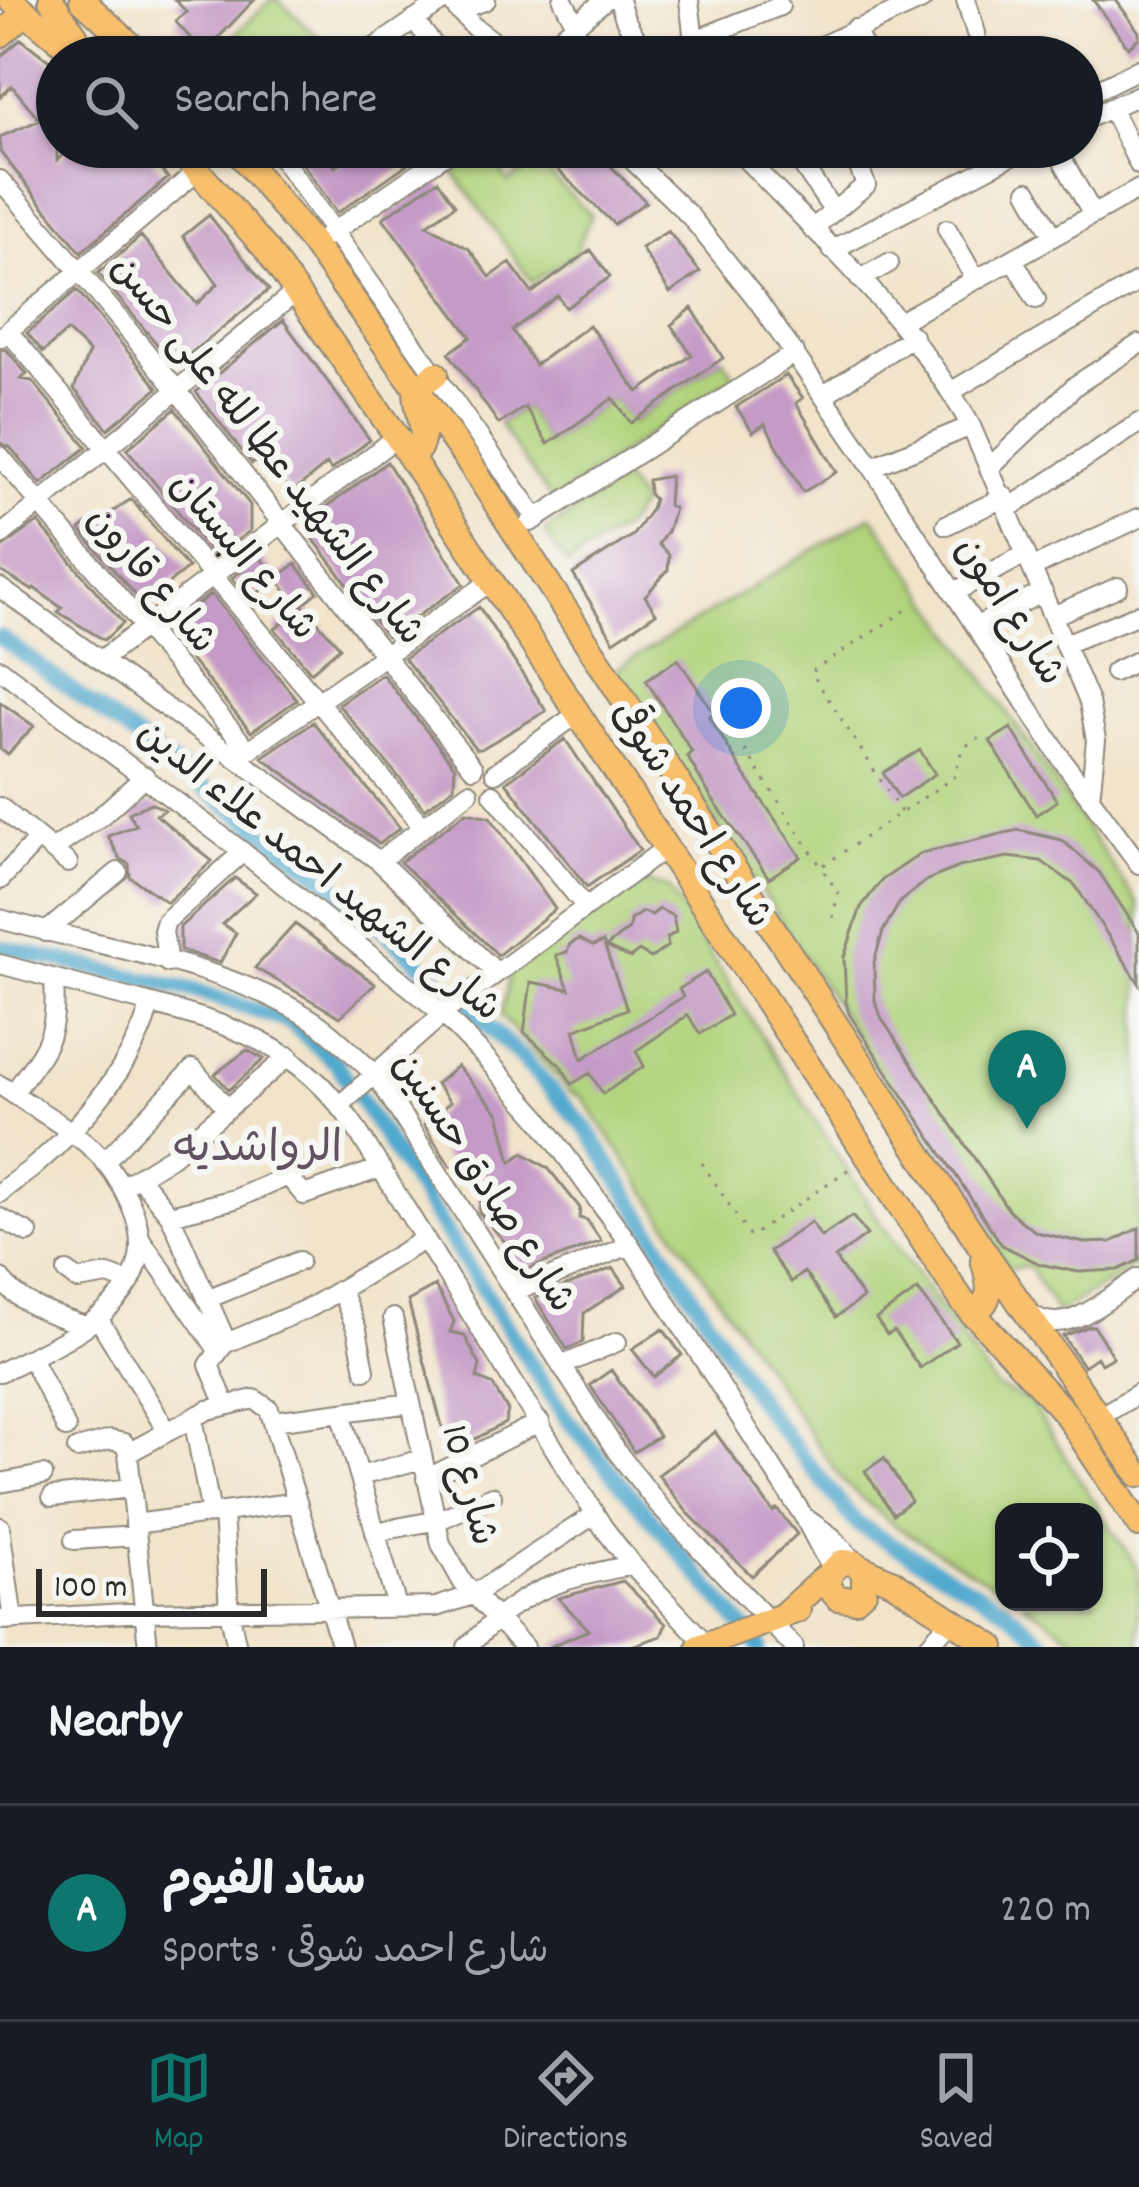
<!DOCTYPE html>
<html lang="en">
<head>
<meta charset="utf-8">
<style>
  :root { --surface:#171b24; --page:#20242c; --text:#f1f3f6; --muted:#9ea1a6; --line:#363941; --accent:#0f766e }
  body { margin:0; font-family:Dekko,"Playpen Sans Arabic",sans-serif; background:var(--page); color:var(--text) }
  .controls { position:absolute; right:36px; bottom:36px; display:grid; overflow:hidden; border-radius:24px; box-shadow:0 3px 9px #0004 }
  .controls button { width:108px; height:108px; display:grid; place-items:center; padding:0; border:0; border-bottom:3px solid var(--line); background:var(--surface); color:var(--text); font:60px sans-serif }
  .scale { position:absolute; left:36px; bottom:30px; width:231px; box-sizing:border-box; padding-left:12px; border:6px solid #2b2b2b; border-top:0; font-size:33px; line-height:42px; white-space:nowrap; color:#2b2b2b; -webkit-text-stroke:9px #f6f6f2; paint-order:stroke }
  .you { position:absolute; left:741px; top:708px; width:42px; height:42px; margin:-30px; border:9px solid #fff; border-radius:50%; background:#1a73e8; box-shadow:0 0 0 18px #1a73e833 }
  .badge { display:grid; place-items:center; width:78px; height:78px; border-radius:50%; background:var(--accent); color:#fff; font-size:39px; font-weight:700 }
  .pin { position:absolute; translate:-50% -99px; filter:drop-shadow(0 3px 6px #0008) }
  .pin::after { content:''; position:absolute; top:63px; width:42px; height:36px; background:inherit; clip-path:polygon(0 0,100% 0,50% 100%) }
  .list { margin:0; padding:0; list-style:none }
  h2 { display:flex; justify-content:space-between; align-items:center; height:156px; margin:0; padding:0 48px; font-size:51px }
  h2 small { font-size:39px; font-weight:400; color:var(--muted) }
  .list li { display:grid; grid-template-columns:78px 1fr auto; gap:36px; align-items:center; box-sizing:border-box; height:216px; padding:0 48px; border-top:3px solid var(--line) }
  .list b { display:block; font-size:45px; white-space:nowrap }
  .list p { margin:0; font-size:39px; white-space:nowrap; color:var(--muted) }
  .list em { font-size:39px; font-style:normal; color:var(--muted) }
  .icon { flex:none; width:66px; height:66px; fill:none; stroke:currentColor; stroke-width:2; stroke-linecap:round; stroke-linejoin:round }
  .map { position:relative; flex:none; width:1139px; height:1647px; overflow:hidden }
  .search { position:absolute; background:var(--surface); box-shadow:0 3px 9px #0004; left:36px; right:36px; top:36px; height:132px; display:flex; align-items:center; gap:30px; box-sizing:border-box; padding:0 42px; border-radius:66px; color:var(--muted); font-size:45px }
  .sheet { height:372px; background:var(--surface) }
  nav { display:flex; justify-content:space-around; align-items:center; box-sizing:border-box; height:168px; border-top:3px solid var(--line); background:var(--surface); font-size:33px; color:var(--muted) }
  nav a { display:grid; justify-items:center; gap:6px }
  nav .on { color:var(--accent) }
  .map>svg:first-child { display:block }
  .green { fill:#b1d37b; stroke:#6e7f53; stroke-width:3 }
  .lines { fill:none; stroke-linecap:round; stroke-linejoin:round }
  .canal { stroke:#51a9ce; stroke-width:16 }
  .building { fill:#c49ac6 }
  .minor-casing { stroke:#8e887b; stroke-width:22 }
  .major-casing { stroke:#8e887b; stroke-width:28 }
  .path { stroke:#8e887b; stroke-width:3; stroke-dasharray:3 9; stroke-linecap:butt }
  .minor { stroke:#fff; stroke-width:18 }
  .major { stroke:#f8bf6c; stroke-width:24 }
  .labels { text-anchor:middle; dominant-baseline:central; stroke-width:12; stroke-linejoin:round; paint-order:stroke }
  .street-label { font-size:39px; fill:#2b2b2b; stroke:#f6f6f2 }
  .quarter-label { font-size:45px; fill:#615261; stroke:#f6f6f2 }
</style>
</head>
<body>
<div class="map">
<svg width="1139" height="1647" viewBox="0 0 1139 1647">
  <rect width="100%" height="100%" fill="#f6f6f2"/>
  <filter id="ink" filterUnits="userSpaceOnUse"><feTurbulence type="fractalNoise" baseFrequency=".00833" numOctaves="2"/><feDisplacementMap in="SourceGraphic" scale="24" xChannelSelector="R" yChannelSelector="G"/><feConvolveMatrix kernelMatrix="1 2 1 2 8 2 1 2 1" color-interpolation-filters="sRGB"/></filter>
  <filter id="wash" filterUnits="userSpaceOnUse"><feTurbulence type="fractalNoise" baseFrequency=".004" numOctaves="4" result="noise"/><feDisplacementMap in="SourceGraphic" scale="48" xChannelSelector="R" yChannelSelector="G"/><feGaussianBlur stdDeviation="2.7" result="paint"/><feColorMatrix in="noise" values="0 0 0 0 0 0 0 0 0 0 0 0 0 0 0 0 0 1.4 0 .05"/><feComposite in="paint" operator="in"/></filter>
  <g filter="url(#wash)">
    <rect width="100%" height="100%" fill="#f1e4cb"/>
    <path class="green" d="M271,0h7l54,49 -10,8h-110z
      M485,147l23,35 29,-20 54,53 -16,39 -43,28 -79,-111z
      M723,358l12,18 -183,125 -53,-77 26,-17 23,37 65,-46 19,25z
      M624,479l17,25 -15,22 -59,39 -23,-33z
      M872,515l267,390v359l-82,49 -28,-46 -21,1 -392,-599z
      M641,881l27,7 210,331 118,168 34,15 109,169v76h-52l-65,-45h72v-90h-90v79l-112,-67 -49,-42 -260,-384 -13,-7 -69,-75 9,-43z"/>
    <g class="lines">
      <path class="canal" d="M0,637l337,250 182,168 68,74 175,277 95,118 147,84 45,39
        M0,947l193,43 97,32 47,42 228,353 195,230"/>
    </g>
    <g id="blocks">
      <path class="building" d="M175,0h79l-50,53 -29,-32 12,-9z
        M1093,0h23l23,32v6l-11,9z
        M21,39l36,28v93l17,-13h67l27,31 -87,74 -81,-100v-15l40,-17 -28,-34 -12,11v-40z
        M291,147h29l15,20 28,-20h9l8,13 17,-13h35l-95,66z
        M574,147h18l54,55 -32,22 -58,-56z
        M438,180l17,25 -28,20 42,24 21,28 20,-14 22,30 59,-43 19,27 -44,31 -8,-12 -46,34 23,35 54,-40 49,67 54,-37 -21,-30 21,-17 31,50 -92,65 -18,-25 -65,46 -23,-37 -26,17 -50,-71 22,-16 -88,-119z
        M209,215l60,75 -94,76 -77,-93 43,-37 56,68 21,-20 -35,-48z
        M668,231l32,41 -30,21 -29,-45z
        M77,290l81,98 -50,41 -34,-40 15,-37 -22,-21 -24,21 -16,-19z
        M283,320l87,120 -39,30 -4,-6 -35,29 -32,-35 -8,6 -56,-72z
        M6,349l21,25 -6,5 11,2 55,66 -46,37 -31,-37 -10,-4v-93z
        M786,375l17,23 -7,5 41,69 -34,20 -38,-68 -12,8 -17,-25z
        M175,409l75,96v26l-35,26 -88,-108z
        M387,462l77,122 -77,53 -75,-100 1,-20z
        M670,476l-2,29 6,4 -7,23 -9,12 11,11 -1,15 -23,26 11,17 -42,28 -41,-67 60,-39 18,-26 3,-10 -5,-5 -1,-14z
        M131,499l57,69 -45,36 -63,-74 15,-13 4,4z
        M38,522l85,101 -19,17 -46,-28 4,-4 -28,-20 -2,2 -32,-19v-22z
        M260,557l17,20 -26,22 -19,-21z
        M296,564l22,28 -21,17 -20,-32z
        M211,594l86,106 -46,32 -87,-103z
        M303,606l37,41 -29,25 -36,-43z
        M479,607l67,104 -65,38h-5l-72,-91z
        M678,659l36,54 -5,3 35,58 57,83 -32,21 -58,-81 -24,-41 5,-4 -46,-72z
        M382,674l73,93 -1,20 -29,22 -87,-105z
        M0,702l34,24 -26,28 -8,-5z
        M313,722l87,106 -21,16 -117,-87z
        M1011,728l46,73 -21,14 -46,-74z
        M565,739l75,111 -53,37 -81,-105z
        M920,750l15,24 -36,24 -16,-25z
        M151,803l14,7 -9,5 56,46 -45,41 -37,-25 -1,-13 -9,-5 -12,-23 28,-11 -7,-12z
        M466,812l24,5 65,92 -57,46 -98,-93z
        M1018,830l44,10 37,32 40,61v50l-64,-98 -34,-24 -33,-4 -49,10 -32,13 -27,22 -17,29 -9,31 1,39 7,18 51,77 75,113 12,11 16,12 48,11 27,-1 28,-14v32l-21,10 -40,2 -38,-8 -38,-19 -153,-231 -3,-12 -2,-45 17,-50 21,-27 40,-27z
        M235,878l21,15 -34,31 14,9 -16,30 -40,-13v-23z
        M659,909l14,7 3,16 -9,6 1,8 -17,12 -12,-7 -9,7 -24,-11 23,-18 1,-9 12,-8 10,3z
        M295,924l80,60 -35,33 -85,-49z
        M579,939l14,7 10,-4 24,67 -53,21 8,29 101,-62 -4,-8 27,-17 24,43 -30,19 -12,-19 -52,36 8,15 -41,28 -13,-21 -18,11 -11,-18 -37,-34 7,-50 38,7 -13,-34 11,-3 3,-8z
        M247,1050l17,9 -35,31 -14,-16z
        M457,1066l42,47 12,49 12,-9 25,15 32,40 -1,10 8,2 14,21 -83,32 -13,-31 -26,-30 5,-40 -34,-6 -26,-41 26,-23 -14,-18z
        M852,1216l15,19 -32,23 28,40 -27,19 -32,-45 -13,10 -22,-31 42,-29 10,15z
        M613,1268l13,18 -42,27 -1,29 -16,7 -32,-51z
        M435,1286l19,35 -4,11 14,3 16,30 -3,13 15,6 16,27 -3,12 -45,24 -15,-10 -37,-136z
        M918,1290l39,52 -37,26 -26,-37 -7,4 -11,-16z
        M1090,1326h4l19,31 -12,7 -4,-7 -14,9 -20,-30z
        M663,1329l19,26 -28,22 -22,-28z
        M611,1370l48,66 -25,16 -44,-67z
        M715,1432l58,80 4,-3 20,25 -45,42 -65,-64 -29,-37z
        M884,1458l27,43 -18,13 -28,-43z
        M623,1581l43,43 -5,12 -32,11h-80l40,-17 -31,-32z"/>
    </g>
  </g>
  <g filter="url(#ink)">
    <use href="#blocks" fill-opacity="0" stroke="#8e887b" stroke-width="3"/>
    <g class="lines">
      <defs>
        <path id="minor" d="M449,0l24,26 41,31
          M563,0l13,25
          M619,0l6,19 22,38
          M689,0l5,41
          M966,0l10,33
          M458,11l28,-11
          M414,20l29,37
          M854,29l15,28
          M361,57l83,-57
          M537,57l68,-57
          M653,57l127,-51
          M797,57l125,-57
          M1084,96l55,-27
          M1111,108l28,57
          M1082,121l57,-26
          M274,147l263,372
          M619,147l71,69 68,85 114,166 191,294 76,103
          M734,147c84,88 177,171 237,279l118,276 7,38 -6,58
          M790,147l42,62
          M917,147l4,7
          M1055,147l38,67
          M0,180c168,188 316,391 473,588
          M1028,191l25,45
          M812,229l54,-44 -15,-38
          M947,229l29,51
          M327,236l129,-89
          M832,250l196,-103
          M1013,259l23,40
          M860,279l29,-16
          M901,321l238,-132
          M8,331l415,496
          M1,337l198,-167
          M952,391l187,-110
          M824,395l89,-59
          M0,456l248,294
          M991,466l85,-81 63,-41
          M872,467l99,-41
          M1009,508l130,-85
          M531,522l264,-169
          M946,525l59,-28
          M0,536l297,-245
          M1032,568l107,-50
          M0,588l379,273 118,112
          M954,592l72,-38
          M1053,616l65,-29
          M977,626l66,-34
          M1065,644l74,-30
          M101,660l296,-223
          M0,669l243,183 200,162 41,42 54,61 92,128 174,272 28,53
          M1114,672l25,-12
          M240,756l253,-176
          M495,773l85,-61
          M493,794l93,113
          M0,807l68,56
          M52,850l49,-34 44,-40
          M379,861l90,-69
          M0,880l38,-41
          M0,919c99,28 213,42 303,95 27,15 49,40 72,60l242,378 44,56 133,139
          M46,932l72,-60
          M168,963l-5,-32 3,-10 77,-69
          M0,964c48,13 96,26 144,38 91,24 154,42 210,123l249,402 29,38 77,82
          M0,1085c30,21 66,40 93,64 16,15 28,34 37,54 43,94 -62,136 -130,169
          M13,1094c33,-48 45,-54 41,-115
          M340,1105l111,-98 216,-160
          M104,1162l89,-93 33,38
          M139,1177l31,38 57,128
          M122,1187l50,-31 117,-100
          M0,1193c11,-11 25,-18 37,-29 45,-39 99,-102 113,-160
          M170,1215l65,-16 53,-23 16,19 77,-27
          M0,1218l28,15
          M140,1238l78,112
          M67,1272l11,8 30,-5 22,8
          M0,1278c22,29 52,36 85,48
          M341,1291l16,39 8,40
          M514,1292l116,-47
          M207,1299l92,-38
          M1029,1312c35,30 79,-15 110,-34
          M98,1318l69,113
          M393,1318l48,226 22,39 61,64
          M31,1357l35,71
          M561,1366l56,-24
          M226,1405l-17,-40 15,-21 87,-37 114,-68
          M341,1412l56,195
          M1101,1416l38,-23
          M193,1417l18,97
          M273,1421l138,-18
          M77,1449l33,-9 14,3 4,10
          M360,1476l62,-17
          M426,1479l114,-57
          M0,1483l43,-8
          M52,1497l79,-9
          M223,1512l6,98 8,37
          M804,1517l28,20 23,26
          M135,1524l162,-22
          M0,1527l13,93
          M375,1532l64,-12 53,-24
          M74,1540l62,-4
          M0,1620l145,-8 291,-5 37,-12 122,-81
          M148,1647l-20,-194 80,-43 46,-11 15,10 72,238
          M467,1647c14,-12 26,-27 42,-38 37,-28 79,-35 123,-44
          M927,1647l25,-28"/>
        <path id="major" d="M11,0l68,57
          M51,0l24,35 8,19
          M82,0l62,57
          M0,35l26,-22
          M177,147l89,102 131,188 566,865 103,112 73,111
          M234,147l80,98 157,220 508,779 160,231
          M410,457c25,-16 5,-43 6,-68l20,-15
          M972,1314c24,-14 17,-32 11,-55
          M860,1567l33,15 100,65
          M783,1615l59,-53 13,1 9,9v19l-10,9 -16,-2 -9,-10v-14
          M699,1647l99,-37"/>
      </defs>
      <use href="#minor" class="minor-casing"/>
      <use href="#major" class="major-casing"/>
      <path class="path" d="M745,750l75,115
        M901,812l-90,-140 100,-65
        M833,918l5,-26 -17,-25 133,-90 10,-30 15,-9
        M702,1163l48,74 102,-70"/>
      <use href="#minor" class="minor"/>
      <use href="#major" class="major"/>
    </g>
  </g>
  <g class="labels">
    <g class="street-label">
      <text transform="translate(265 452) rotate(52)">شارع الشهيد عطا لله على حسن</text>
      <text transform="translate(241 558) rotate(50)">شارع البستان</text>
      <text transform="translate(149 582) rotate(50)">شارع قارون</text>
      <text transform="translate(1007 613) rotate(57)">شارع امون</text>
      <text transform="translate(689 816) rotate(57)">شارع احمد شوقى</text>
      <text transform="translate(317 873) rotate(39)">شارع الشهيد احمد علاء الدين</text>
      <text transform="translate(481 1184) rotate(57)">شارع صادق حسنين</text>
      <text transform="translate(466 1486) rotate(75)">شارع 10</text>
    </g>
    <g class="quarter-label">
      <text x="258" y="1151">الرواشديه</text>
    </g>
  </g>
</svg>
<div class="controls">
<button><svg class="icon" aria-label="locate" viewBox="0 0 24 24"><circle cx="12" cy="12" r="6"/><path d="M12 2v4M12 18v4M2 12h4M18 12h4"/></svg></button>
</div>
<div class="scale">100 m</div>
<div class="you"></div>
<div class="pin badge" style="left:1027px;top:1129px">A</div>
<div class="search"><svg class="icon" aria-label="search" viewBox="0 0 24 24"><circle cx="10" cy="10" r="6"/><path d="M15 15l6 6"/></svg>Search here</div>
</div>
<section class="sheet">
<h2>Nearby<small></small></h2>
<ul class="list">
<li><span class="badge">A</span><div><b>ستاد الفيوم</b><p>Sports · شارع احمد شوقى</p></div><em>220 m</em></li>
</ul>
</section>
<nav>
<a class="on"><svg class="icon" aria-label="map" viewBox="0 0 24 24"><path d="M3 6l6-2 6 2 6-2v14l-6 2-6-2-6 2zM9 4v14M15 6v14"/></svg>Map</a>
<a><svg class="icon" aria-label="directions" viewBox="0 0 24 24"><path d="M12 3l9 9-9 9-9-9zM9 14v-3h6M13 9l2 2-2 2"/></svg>Directions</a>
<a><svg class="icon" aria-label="saved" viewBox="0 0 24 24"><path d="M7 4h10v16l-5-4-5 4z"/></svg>Saved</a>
</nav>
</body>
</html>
